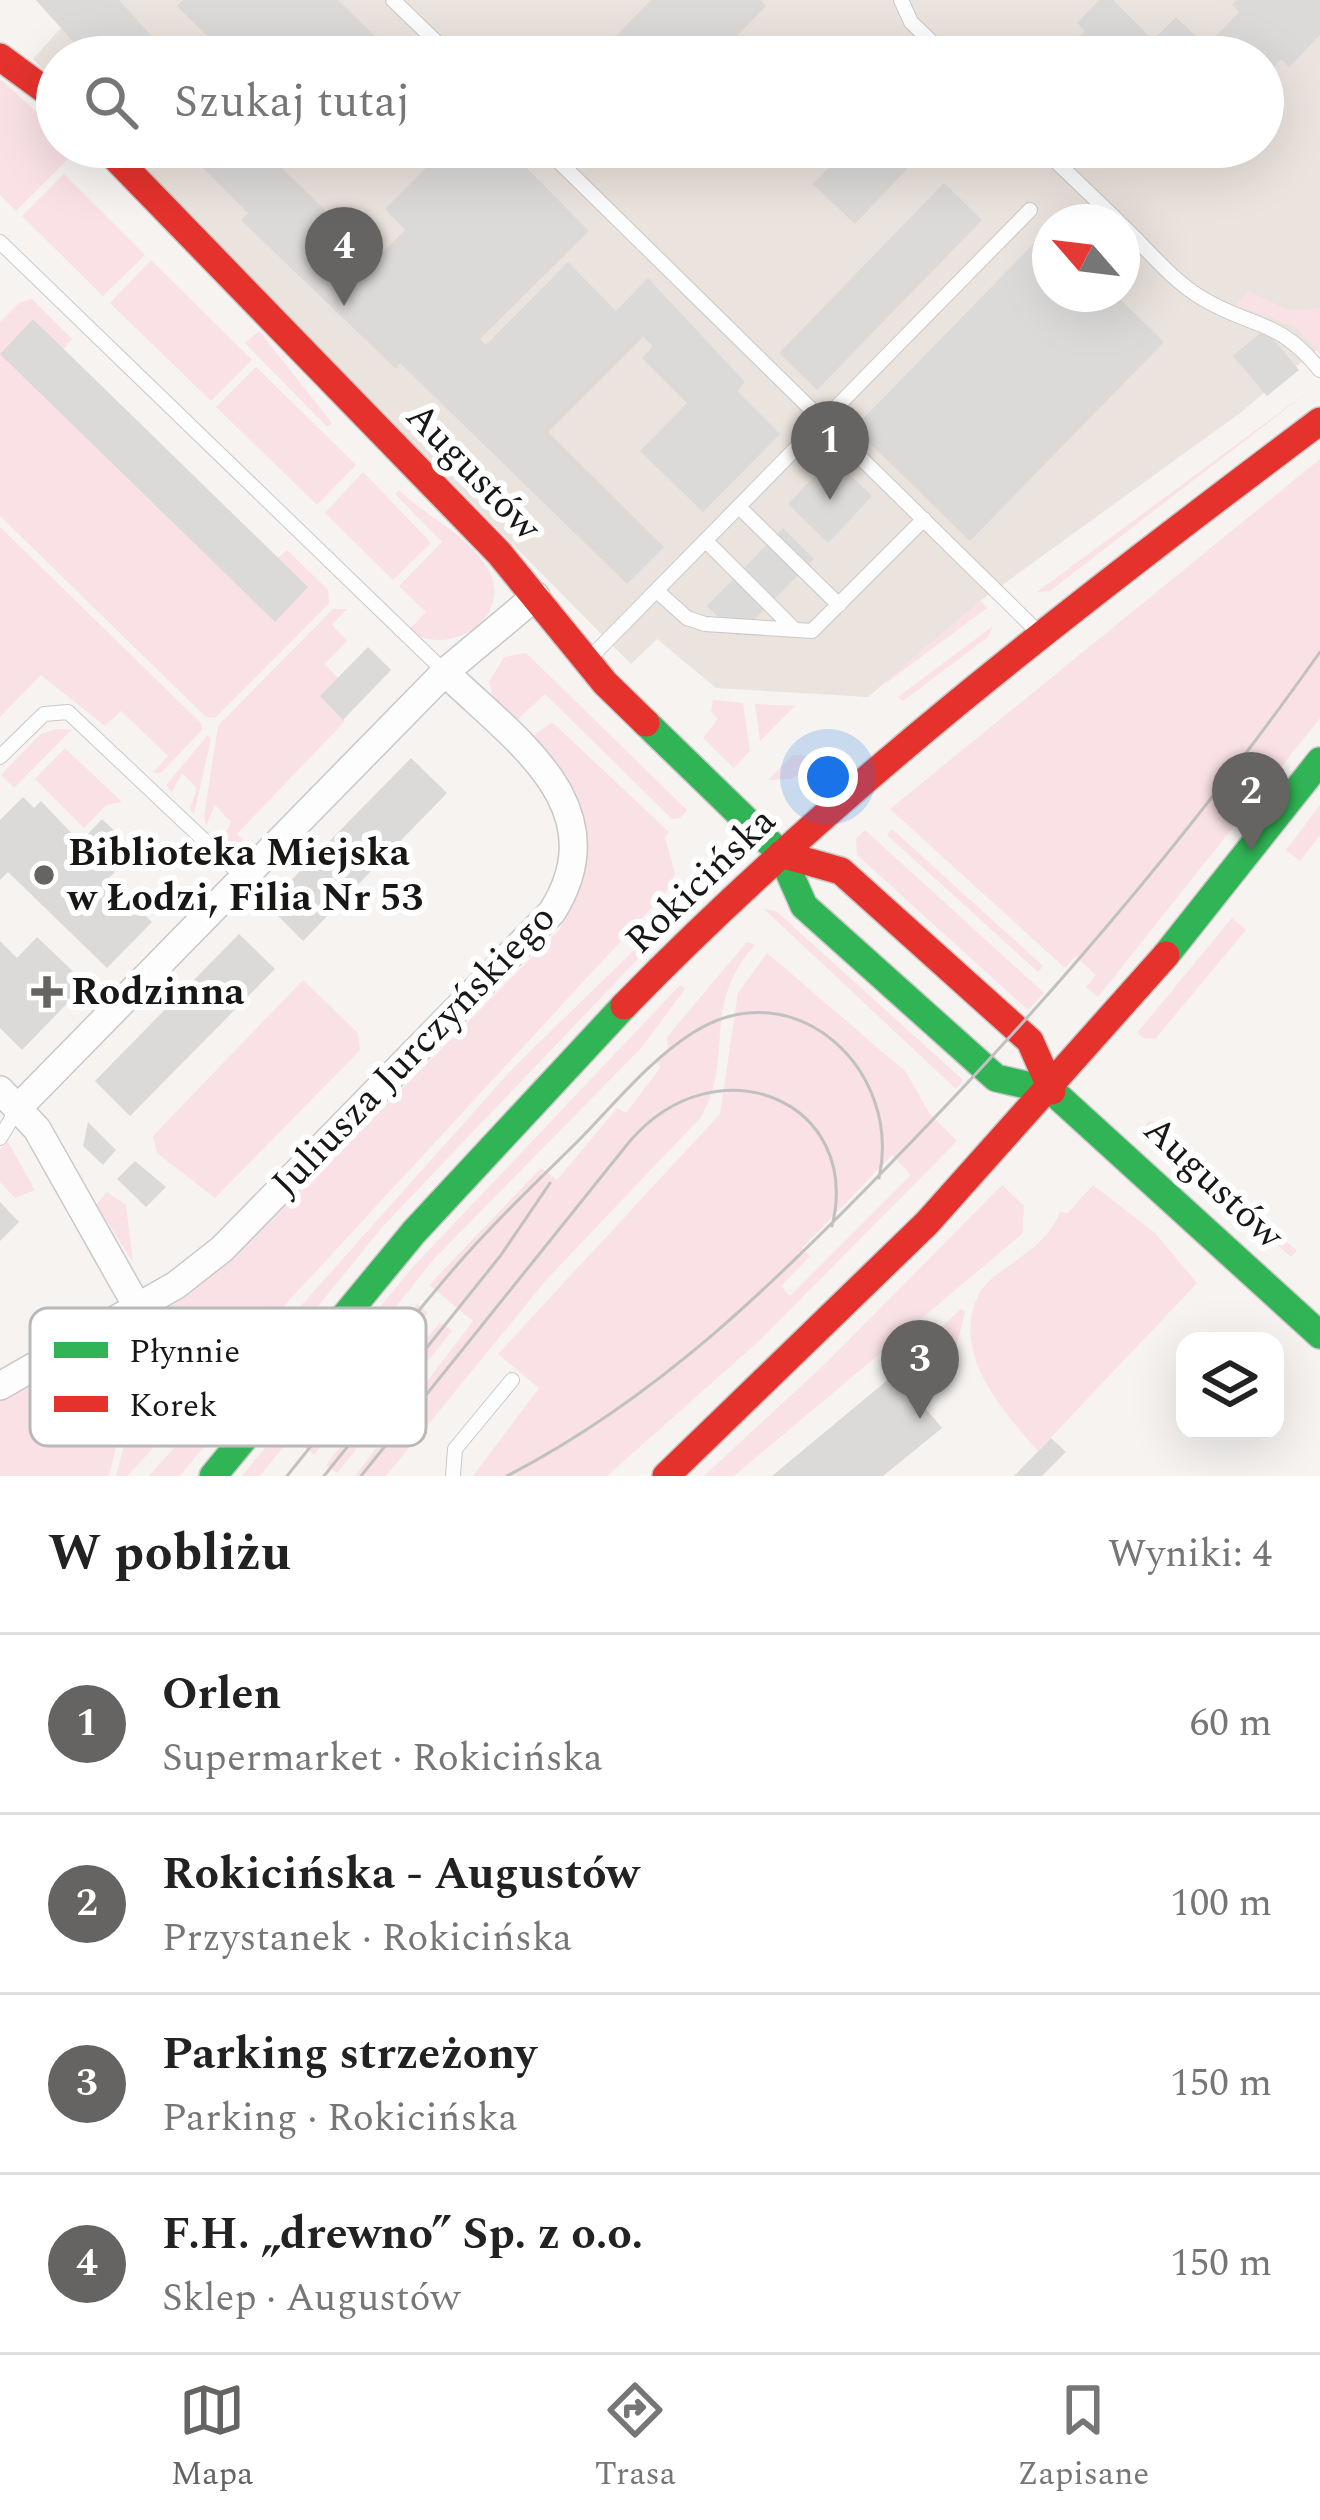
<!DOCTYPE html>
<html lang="pl">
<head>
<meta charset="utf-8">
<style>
  :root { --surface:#fff; --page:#f2f2f2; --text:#222; --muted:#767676; --line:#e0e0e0; --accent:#666462 }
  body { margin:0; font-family:Spectral,serif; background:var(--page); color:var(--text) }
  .controls { position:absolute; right:36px; bottom:36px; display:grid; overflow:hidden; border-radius:24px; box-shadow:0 12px 48px #0002 }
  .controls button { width:108px; height:108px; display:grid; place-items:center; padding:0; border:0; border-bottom:3px solid var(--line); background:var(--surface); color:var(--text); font:60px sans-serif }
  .compass { position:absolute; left:1032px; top:204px; width:108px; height:108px; border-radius:50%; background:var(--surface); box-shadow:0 12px 48px #0002; rotate:298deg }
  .you { position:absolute; left:828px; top:777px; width:42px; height:42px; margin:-30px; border:9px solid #fff; border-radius:50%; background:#1a73e8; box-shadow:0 0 0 18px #1a73e833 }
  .badge { display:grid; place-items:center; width:78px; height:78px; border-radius:50%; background:var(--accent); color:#fff; font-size:39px; font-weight:700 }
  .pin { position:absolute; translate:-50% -99px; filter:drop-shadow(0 3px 6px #0008) }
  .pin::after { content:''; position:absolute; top:63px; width:42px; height:36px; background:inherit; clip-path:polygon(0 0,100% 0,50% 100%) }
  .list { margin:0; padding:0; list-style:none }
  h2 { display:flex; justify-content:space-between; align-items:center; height:156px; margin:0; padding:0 48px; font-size:51px }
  h2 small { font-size:39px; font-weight:400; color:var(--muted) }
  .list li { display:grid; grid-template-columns:78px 1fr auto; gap:36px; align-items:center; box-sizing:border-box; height:180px; padding:0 48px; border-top:3px solid var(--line) }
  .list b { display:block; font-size:45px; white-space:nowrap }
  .list p { margin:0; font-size:39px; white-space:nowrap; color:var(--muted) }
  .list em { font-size:39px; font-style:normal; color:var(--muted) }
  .icon { flex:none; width:66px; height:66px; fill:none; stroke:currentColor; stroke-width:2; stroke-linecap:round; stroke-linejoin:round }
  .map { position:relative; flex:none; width:1320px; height:1476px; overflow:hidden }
  .search { position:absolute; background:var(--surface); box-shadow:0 12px 48px #0002; left:36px; right:36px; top:36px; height:132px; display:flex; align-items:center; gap:30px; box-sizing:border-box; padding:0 42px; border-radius:66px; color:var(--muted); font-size:45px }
  .sheet { height:876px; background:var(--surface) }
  nav { display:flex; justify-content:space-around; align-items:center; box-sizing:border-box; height:168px; border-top:3px solid var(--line); background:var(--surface); font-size:33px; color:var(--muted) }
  nav a { display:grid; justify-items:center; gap:6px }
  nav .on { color:var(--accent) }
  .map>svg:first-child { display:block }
  .built { fill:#ebe3dd; fill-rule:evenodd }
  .green { fill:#f9e1e5; fill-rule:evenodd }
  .building { fill:#dbdad8 }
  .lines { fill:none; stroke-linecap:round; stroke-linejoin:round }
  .lane-casing { stroke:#cac8c6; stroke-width:16 }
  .street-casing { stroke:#cac8c6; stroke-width:30 }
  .fast-casing { stroke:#cac8c6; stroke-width:30 }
  .jam-casing { stroke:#cac8c6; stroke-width:30 }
  .lane { stroke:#fefdfd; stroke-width:14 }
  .street { stroke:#fefdfd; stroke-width:27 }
  .fast { stroke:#30b455; stroke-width:27 }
  .jam { stroke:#e5322d; stroke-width:27 }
  .tram { stroke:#c1c1c1; stroke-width:3 }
  .poi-dot { fill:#666462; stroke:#fff; stroke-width:4.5 }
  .labels { text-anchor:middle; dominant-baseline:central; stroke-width:12; stroke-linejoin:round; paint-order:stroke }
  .street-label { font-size:39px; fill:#181715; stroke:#fff }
  .poi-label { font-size:39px; font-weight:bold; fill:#181715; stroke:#fff; text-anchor:start }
  .key { fill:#fff; stroke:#bab9b9; stroke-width:3 }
  .key-label { font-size:33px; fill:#181715 }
</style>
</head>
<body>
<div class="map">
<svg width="1320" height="1476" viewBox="0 0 1320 1476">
  <rect width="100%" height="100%" fill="#f6f3f1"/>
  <path class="built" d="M36,0h1284v347l-80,66 -260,188 -112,96 -152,-9 -59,-49 -26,25 -511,-517h1143v-90h-1206v27l-24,-25 28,-31zM1050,222h72v72h-72z"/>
  <path class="green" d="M0,79l57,51v17l20,3 -61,61 -16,-16z
    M64,174l81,81 -42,41 -81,-80z
    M151,260l101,100 -41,41 -101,-98z
    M1249,291l39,19 32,-2v46l-24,-27 -61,-22z
    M32,299l40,40 -8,10 -31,-30 -32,35 273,267 34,-34 -30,-29 9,-8 41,40 1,14 -114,114 -9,-1 -206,-201v-194l19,-19z
    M259,331l73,92 -5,4 -82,-84z
    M256,367l100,98 -39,40 -101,-98z
    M1313,388l-263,203 -13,1z
    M1320,459v259l-222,279 -12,-10 10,-12 -21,-19 -10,12 -175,-159z
    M363,472l68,71 -38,37 -68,-67z
    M399,490c29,29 71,44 91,83 22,47 -44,86 -81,57l17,-18 -27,-26 43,-44 -47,-48z
    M0,527l201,196 1,7 -41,43h-8l15,-17 -47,-45 -16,15 -64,-51 -41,42z
    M980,601l7,7 -101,75v-2z
    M333,609h14l-15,16 15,16 -22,23 13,14 -17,18 24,25 -108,113 9,9 -24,-2 9,-19 -16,-17 -9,21 -2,-9 14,-91z
    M993,626l-5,11 -85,64 -5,-4z
    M526,653l161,157 -7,8 -8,1 -127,-125 -30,28 -22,-25 -4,-15 15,-25z
    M713,700l30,3 7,48 -16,17 -31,-30 15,-19 -7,-8z
    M755,704l40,2 -35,35z
    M552,722l117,110 -4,5 10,37 -9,18 -539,584h-11l22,-84 -11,-63 90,-60 52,-46 290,-293c43,-68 35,-139 -28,-192z
    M57,729l14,1 -57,58 -13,-13 40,-41z
    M208,735l3,4 -17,75 -4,-5 7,-21 -15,-15 -10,19 -6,-7z
    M65,748l57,54 -16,3 -22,23 -49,-49z
    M793,755l15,1 9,9 -27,14 -22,1z
    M1320,805v30l-20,26 -14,-11z
    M892,829l151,137 -5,6 -151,-137z
    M865,830l179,163 -16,17 -171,-155 -1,-16z
    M691,895l5,3 -312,327 -204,251h-31l366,-410z
    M764,909l12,2 187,169 -7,9z
    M1232,918l14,12 -90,108 -11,1 -8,-6z
    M747,942l8,3c-55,60 -20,114 -54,172l-154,162 -161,197h-31l118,-155 -44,-36 112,-117 16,12 60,-72 9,5 35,-46 -6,-7 13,-12 -1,-11z
    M767,953l139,119 23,41 28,28 -197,199 -153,136h-134l66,-88 -41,-34 222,-240 18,-121zM892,1155l19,20 -121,121 -9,-10 29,-30 -8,-8z
    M303,980l55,53 2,17 -145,148 -58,-45 -4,-17z
    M680,985l5,4 -43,58 -208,212 -174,217h-18l170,-208z
    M1149,1121h5l143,130 -6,6 -146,-131z
    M8,1142l27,48 -20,8 -15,-16v-33z
    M1002,1185l22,21 -2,28 -288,242h-30l124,-115z
    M1093,1185l62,48 42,50 -159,168c-35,-40 -86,-96 -61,-153 12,-30 67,-43 83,-86l8,1z
    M107,1192l19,13 7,57 -37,-57z
    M417,1304l11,9 -114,142 -10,-8z
    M961,1309l4,3 -13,53 -23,-26z
    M440,1322l12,9 -115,142 -11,-8z
    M120,1333l9,61 -20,82h-109v-75z"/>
  <path class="building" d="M36,0h83l52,57h-84z
    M183,0h155l58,57h-168l-51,-51z
    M651,0h109l6,6 -49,51h-122z
    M1099,0h14l40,40 23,-23 30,29 33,-34 -7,-7 4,-5h84v35l-31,32 -8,-8 -18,19v-21h-191l-6,-6 19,-20 -8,-8z
    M182,147h78l116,112 29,-29 -20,-21 61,-61 20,20 22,-21h18l83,84 -109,108 6,6 82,-83 48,49 32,-33 97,104 -8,9 43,43 -77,78 -63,-61 47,-48 -45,-45 11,-12 -10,-9 -95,95 116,115 -37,37 -227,-221 -4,6 -155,-149 7,-7z
    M599,147h30l-15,15z
    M849,147h79l-73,77 -42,-40z
    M1164,147h32l-15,16z
    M944,183l38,37 -165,170 -38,-37z
    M1050,227v67h65l49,48 -194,199 -116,-113z
    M33,319l275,268 -33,35 -275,-268z
    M1265,329l34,41 -32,26 -34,-40z
    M832,458l40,38 -44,47 -40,-39z
    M783,528l31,31 -76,77 -31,-30z
    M368,647l23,23 -48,50 -23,-24z
    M411,758l36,35 -144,148 -36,-36z
    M23,797l11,11 7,-7 39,41 22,-23 14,13 -21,21 20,19 -7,7 44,43 -45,46 -99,-96 -8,8v-60z
    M239,934l36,35 -145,147 -35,-35z
    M37,937l49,47 -64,66 -22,-22v-87l17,17z
    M88,1122l28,28 -13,15 -20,-19z
    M135,1161l31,26 -20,20 -29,-28z
    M0,1202l19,20 -19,19z
    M896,1373l46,55 -59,48h-111z
    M1051,1438l15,14 -24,24h-28z"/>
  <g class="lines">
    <defs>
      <path id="lane" d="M393,0l59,57
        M901,0l10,22 36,35
        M544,147l492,483
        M1041,147l78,75
        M1122,225c25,24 49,54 78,72 52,32 77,20 120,73
        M0,242l445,430
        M740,508l99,97
        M706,541l88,88
        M657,591l30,27 18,6 107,7 112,-112
        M588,660l442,-450
        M0,757l44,-43 24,-2 174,164
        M0,1138l18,-30
        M453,1476l2,-27 57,-69"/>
      <path id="street" d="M0,1090l37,39 101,179
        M18,1108l427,-436
        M0,1386l176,-101 46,-36 330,-337c67,-106 -39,-173 -107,-240l91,-76"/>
      <path id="fast" d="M646,723l135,131 23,52 192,172 56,13 268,244
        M1166,955l154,-194
        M213,1476l201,-244 210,-226"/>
      <path id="jam" d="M0,57l57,42
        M105,147l394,406 106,130 41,40
        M781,854l60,17 189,170 22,50
        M624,1006c212,-218 453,-402 696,-585
        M666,1476l261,-253 239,-268"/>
    </defs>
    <use href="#lane" class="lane-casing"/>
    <use href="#street" class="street-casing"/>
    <use href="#fast" class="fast-casing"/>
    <use href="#jam" class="jam-casing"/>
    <use href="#lane" class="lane"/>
    <use href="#street" class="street"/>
    <use href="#fast" class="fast"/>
    <use href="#jam" class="jam"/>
    <path class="tram" d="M287,1476c59,-73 116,-150 178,-220 36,-41 77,-79 116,-118 35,-36 70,-79 113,-106 101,-63 209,38 185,146
      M324,1476l177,-221 49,-72
      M361,1476l269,-335c87,-101 233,-40 202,85
      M507,1476c151,-78 269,-194 386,-315 155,-159 299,-328 427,-509"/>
  </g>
  <g class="poi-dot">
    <circle cx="44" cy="875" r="12"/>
    <path d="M41 974h12v12h12v12h-12v12h-12v-12h-12v-12h12z"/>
  </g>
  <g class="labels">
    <g class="street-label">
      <text transform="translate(473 472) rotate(46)">Augustów</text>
      <text transform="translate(701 881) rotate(-44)">Rokicińska</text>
      <text transform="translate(414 1051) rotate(-46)">Juliusza Jurczyńskiego</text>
      <text transform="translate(1213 1183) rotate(43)">Augustów</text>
    </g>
    <g class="poi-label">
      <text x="68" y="853">Biblioteka Miejska<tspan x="68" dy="45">w Łodzi, Filia Nr 53</tspan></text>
      <text x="71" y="992">Rodzinna</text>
    </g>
  </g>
  <rect x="30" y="1308" width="396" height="138" rx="18" class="key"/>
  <rect x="54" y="1342" width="54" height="16" fill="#30b455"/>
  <rect x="54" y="1396" width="54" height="16" fill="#e5322d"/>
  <g class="key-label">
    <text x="129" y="1362">Płynnie</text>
    <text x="129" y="1416">Korek</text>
  </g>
</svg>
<div class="controls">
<button><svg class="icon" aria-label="layers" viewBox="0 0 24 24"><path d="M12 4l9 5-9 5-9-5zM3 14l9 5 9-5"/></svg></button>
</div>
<svg class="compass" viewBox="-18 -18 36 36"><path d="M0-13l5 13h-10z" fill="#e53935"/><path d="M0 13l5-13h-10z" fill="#767676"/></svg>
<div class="you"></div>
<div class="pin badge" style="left:830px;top:500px">1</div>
<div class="pin badge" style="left:1251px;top:851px">2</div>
<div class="pin badge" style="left:920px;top:1419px">3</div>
<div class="pin badge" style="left:344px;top:306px">4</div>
<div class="search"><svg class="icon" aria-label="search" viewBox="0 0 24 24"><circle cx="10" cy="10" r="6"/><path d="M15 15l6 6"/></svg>Szukaj tutaj</div>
</div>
<section class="sheet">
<h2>W pobliżu<small>Wyniki: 4</small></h2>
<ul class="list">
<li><span class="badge">1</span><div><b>Orlen</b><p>Supermarket · Rokicińska</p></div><em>60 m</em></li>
<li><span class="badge">2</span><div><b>Rokicińska - Augustów</b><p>Przystanek · Rokicińska</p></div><em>100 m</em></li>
<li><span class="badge">3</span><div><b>Parking strzeżony</b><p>Parking · Rokicińska</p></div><em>150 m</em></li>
<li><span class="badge">4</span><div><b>F.H. „drewno” Sp. z o.o.</b><p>Sklep · Augustów</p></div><em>150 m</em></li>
</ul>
</section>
<nav>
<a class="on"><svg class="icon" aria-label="map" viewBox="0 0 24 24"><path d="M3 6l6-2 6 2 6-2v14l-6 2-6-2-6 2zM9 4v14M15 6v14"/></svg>Mapa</a>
<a><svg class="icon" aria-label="directions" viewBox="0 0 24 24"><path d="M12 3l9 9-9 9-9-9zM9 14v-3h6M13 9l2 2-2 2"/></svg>Trasa</a>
<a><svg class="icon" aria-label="saved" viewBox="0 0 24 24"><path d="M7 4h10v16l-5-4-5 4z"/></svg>Zapisane</a>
</nav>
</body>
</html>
